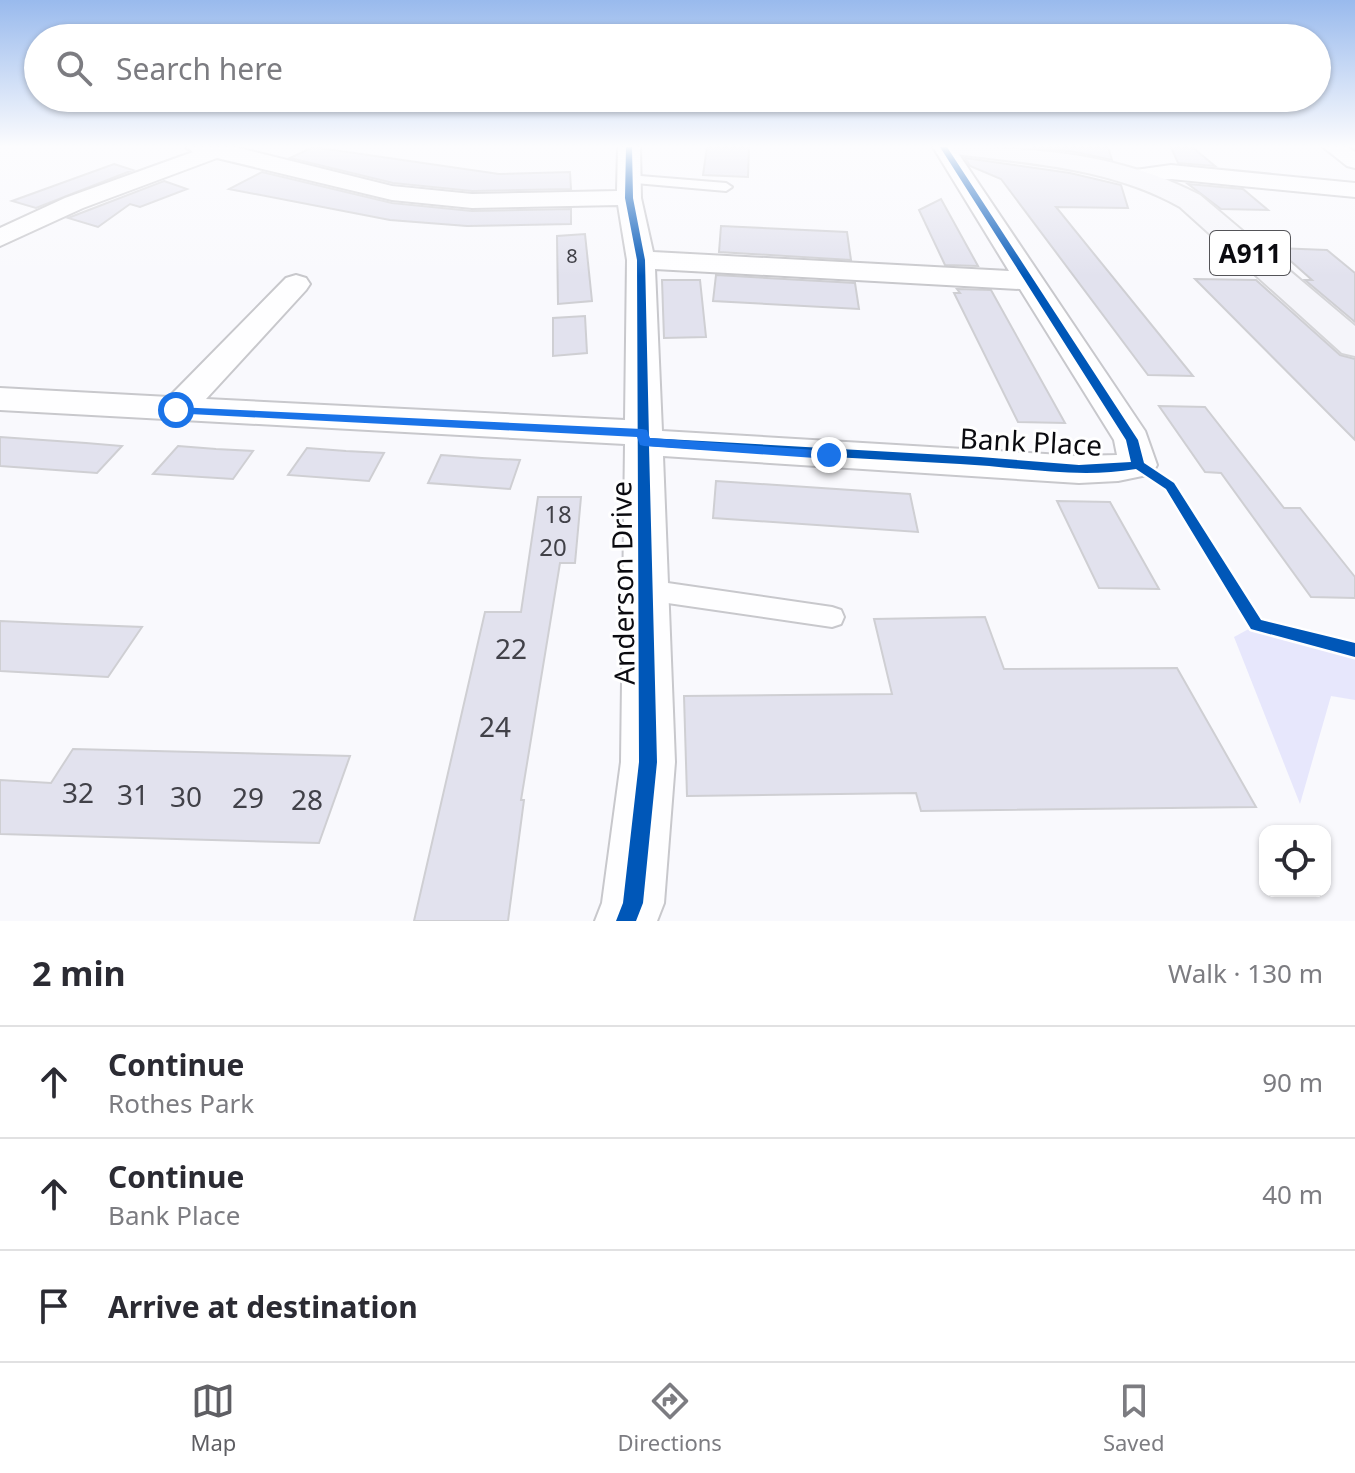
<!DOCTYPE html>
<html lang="en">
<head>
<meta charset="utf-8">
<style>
  :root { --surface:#fff; --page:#f2f2f3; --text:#2b2b33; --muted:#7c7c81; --line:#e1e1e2; --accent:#5e5e63 }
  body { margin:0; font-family:"Noto Sans",sans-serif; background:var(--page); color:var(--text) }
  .controls { position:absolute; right:24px; bottom:24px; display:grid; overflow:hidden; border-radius:16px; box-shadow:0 2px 6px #0004 }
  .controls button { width:72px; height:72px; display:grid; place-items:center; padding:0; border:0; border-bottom:2px solid var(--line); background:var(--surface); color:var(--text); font:40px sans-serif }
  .stop { position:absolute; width:24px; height:24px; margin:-18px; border:6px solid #1a73e8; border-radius:50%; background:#fff }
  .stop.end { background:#1a73e8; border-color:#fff; box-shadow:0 2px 8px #0008 }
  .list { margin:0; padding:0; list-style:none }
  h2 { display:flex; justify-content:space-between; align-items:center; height:104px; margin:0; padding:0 32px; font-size:34px }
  h2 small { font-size:26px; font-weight:400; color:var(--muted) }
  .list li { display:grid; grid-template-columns:52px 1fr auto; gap:24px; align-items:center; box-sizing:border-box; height:112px; padding:0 32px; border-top:2px solid var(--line) }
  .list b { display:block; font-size:30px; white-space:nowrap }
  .list p { margin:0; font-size:26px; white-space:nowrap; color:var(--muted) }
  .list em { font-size:26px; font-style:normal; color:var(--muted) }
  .icon { flex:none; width:44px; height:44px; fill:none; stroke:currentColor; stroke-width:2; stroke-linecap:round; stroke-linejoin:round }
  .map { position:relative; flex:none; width:1355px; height:921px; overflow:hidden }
  .search { position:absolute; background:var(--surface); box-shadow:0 2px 6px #0004; left:24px; right:24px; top:24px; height:88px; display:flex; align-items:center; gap:20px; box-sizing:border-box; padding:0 28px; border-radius:44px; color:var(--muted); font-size:30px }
  .sheet { height:440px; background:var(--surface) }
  nav { display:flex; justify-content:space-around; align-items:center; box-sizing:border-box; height:112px; border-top:2px solid var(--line); background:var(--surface); font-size:22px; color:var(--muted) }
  nav a { display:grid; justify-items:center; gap:4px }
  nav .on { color:var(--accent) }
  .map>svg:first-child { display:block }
  .green { fill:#e7e7fc }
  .building { fill:#e2e2ee; stroke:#cfcfd3; stroke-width:2 }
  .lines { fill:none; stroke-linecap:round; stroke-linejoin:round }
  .service-casing { stroke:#c8c8cc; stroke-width:4 }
  .minor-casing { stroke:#c8c8cc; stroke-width:4 }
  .primary-casing { stroke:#d5d5d8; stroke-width:4 }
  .service { fill:#fefeff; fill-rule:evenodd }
  .minor { fill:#fefeff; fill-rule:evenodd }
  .primary { fill:#f5f5fa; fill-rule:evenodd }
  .cycleway-casing { stroke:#fff; stroke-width:5 }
  .cycleway { fill:#0057b8; fill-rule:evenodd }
  .route { fill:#1a73e8 }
  .labels { text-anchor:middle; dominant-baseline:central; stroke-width:6; stroke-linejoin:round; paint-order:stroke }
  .far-number-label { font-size:20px; fill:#414148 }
  .number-label { font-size:24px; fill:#414148 }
  .shield { fill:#fff; stroke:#545458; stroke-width:2 }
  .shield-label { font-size:26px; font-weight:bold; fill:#0b0b10 }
  .street-label { font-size:28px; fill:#0b0b10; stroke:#fff }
  .near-number-label { font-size:28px; fill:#414148 }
</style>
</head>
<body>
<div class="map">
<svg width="1355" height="921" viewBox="0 0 1355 921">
  <rect width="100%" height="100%" fill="#f9f9fd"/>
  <path class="green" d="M1256,625l99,25v50l-24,-4 -31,108 -66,-167z"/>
  <path class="building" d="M313,147l186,27 71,-2 1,17 -99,2 -79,-8 -103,-25z
    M707,147h42l-1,30 -45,-2z
    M1033,147h75l4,13 -37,-8z
    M1171,147h21l23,19 -37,-3z
    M965,158l105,15 51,12 7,23 -72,-1 137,169 -45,-1 -147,-196 -31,-13z
    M114,164l19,6 -97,38 -24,-7z
    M262,172l130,31 80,8 99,-2v15l-104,2 -77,-6 -161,-31z
    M164,181l23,8 -47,18 -10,-3 -32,23 -30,-9z
    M1188,184l55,5 25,21 -47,-1z
    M941,199l37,67 -33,-1 -26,-55z
    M721,226l126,6 4,28 -132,-8z
    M585,234l7,67 -34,3 -1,-68z
    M1276,248l51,2 28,23v49l-50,-42h7z
    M716,275l139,8 4,26 -146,-8z
    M1195,279l61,1 84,75 15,4v81z
    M662,280h38l6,57 -42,1z
    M957,289l34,1 74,133 -47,-1 -64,-129h6z
    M585,316l2,37 -34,3v-38z
    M1159,406l46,1 79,101h16l55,69v21l-44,-1 -90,-124 -16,-1z
    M0,437l86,6 36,3 -25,27 -97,-7z
    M178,446l38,3 37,2 -20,28 -80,-5z
    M307,448l39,3 38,2 -15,28 -81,-6z
    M441,455l41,3 38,2 -10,29 -82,-6z
    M716,481l194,13 8,38 -205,-14z
    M538,497h43l-6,66h-15l-39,237h3l-16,121h-94l71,-309h36z
    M1057,501l53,1 49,87 -60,-1z
    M985,617l19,52 173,-1 79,139 -335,4 -5,-18 -229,3 -3,-100 208,-2 -18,-75z
    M0,621l66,3 76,3 -34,50 -108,-6z
    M73,749l163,4 114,3 -31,87 -319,-9v-54l51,3z"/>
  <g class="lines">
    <defs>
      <path id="service" d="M628,175l98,8 6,4 -6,4 -102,-9v-6z
        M647,580l185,27 9,3 3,7 -3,7 -9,3 -185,-27 -8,-3 -4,-7 4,-7z"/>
      <path id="minor" d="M186,147h49l157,39 80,8 145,-3 1,-44h22l1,51 12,54 356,19 -76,-124h21l191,284 12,34 -5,9 -34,7 -39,2 -416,-27 12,306 -11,141 -7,18h-62l7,-18 19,-141 4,-318 -625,-34v-22l169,9 117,-119 10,-3 10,3 4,6 -4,6 -100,109 419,21 2,-160 -9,-55 -146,3 -80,-8 -175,-42 -134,50 -83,38v-18l65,-30 128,-46zM655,269l365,20 94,151 3,15 -38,1 -417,-25z
        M1323,147h25l7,5v16l-8,-2z
        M1171,165l184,18v14l-184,-18 -43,2 -3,-5 3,-5z"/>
      <path id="primary" d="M943,147c90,0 176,6 257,48l155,131v30l-13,-3 -162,-146c-70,-39 -147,-43 -225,-53l-9,-2z"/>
    </defs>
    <use href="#service" class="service-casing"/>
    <use href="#minor" class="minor-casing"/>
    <use href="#primary" class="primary-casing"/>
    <use href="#service" class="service"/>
    <use href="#minor" class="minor"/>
    <use href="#primary" class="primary"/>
    <defs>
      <path id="cycleway" d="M626,147h6l1,51 12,62 4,178 331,19 99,8 52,-3 -5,-22 -186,-293h7l191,293 6,23 30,20 87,137 94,23v14l-104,-28 -85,-140 -30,-20c-59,10 -117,-2 -176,-5 -104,-6 -207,-11 -311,-18l8,316 -14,141 -7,18h-20l7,-18 16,-141 -2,-502 -12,-62z"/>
    </defs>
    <use href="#cycleway" class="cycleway-casing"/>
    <use href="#cycleway" class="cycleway"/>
  </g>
  <linearGradient id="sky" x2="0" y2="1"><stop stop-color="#99baed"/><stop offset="0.53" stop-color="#fcfcfe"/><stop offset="1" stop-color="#fcfcfe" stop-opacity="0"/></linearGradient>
  <rect width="1355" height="276" fill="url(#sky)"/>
  <path class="route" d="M176,407l466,22 5,1 3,8 179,13 6,4 -6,4 -185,-13 -4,-1 -3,-8 -466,-24v-5z"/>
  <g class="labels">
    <g class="far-number-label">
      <text x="572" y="255">8</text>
    </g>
    <g class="number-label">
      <text x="558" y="513">18</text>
      <text x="553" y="546">20</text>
    </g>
    <rect class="shield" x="1210" y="231" width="80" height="44" rx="6"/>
    <g class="shield-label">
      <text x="1250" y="253">A911</text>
    </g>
    <g class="street-label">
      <text transform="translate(1031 441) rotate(3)">Bank Place</text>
      <text transform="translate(622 583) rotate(-91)">Anderson Drive</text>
    </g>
    <g class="near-number-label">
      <text x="511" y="648">22</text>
      <text x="495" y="726">24</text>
      <text x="78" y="792">32</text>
      <text x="133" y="794">31</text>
      <text x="186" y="796">30</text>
      <text x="248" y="797">29</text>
      <text x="307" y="799">28</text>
    </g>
  </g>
</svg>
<div class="controls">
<button><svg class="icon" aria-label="locate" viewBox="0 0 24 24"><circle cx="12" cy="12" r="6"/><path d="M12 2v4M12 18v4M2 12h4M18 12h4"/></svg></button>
</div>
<div class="stop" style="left:176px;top:410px"></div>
<div class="stop end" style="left:829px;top:455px"></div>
<div class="search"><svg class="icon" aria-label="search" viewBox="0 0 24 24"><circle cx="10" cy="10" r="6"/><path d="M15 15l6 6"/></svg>Search here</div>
</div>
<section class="sheet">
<h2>2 min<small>Walk · 130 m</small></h2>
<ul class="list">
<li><svg class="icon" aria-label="ahead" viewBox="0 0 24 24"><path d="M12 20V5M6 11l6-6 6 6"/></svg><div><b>Continue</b><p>Rothes Park</p></div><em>90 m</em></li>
<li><svg class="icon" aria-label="ahead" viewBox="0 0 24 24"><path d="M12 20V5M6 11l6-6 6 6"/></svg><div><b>Continue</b><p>Bank Place</p></div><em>40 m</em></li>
<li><svg class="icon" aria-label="arrive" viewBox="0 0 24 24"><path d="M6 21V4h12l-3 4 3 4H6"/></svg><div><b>Arrive at destination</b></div></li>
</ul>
</section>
<nav>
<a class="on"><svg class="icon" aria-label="map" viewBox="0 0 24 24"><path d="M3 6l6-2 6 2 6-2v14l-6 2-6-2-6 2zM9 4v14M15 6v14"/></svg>Map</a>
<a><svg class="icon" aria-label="directions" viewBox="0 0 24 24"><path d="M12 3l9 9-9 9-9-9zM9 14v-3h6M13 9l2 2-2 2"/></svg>Directions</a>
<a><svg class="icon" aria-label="saved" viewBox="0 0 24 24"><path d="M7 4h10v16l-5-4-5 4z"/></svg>Saved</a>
</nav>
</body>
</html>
